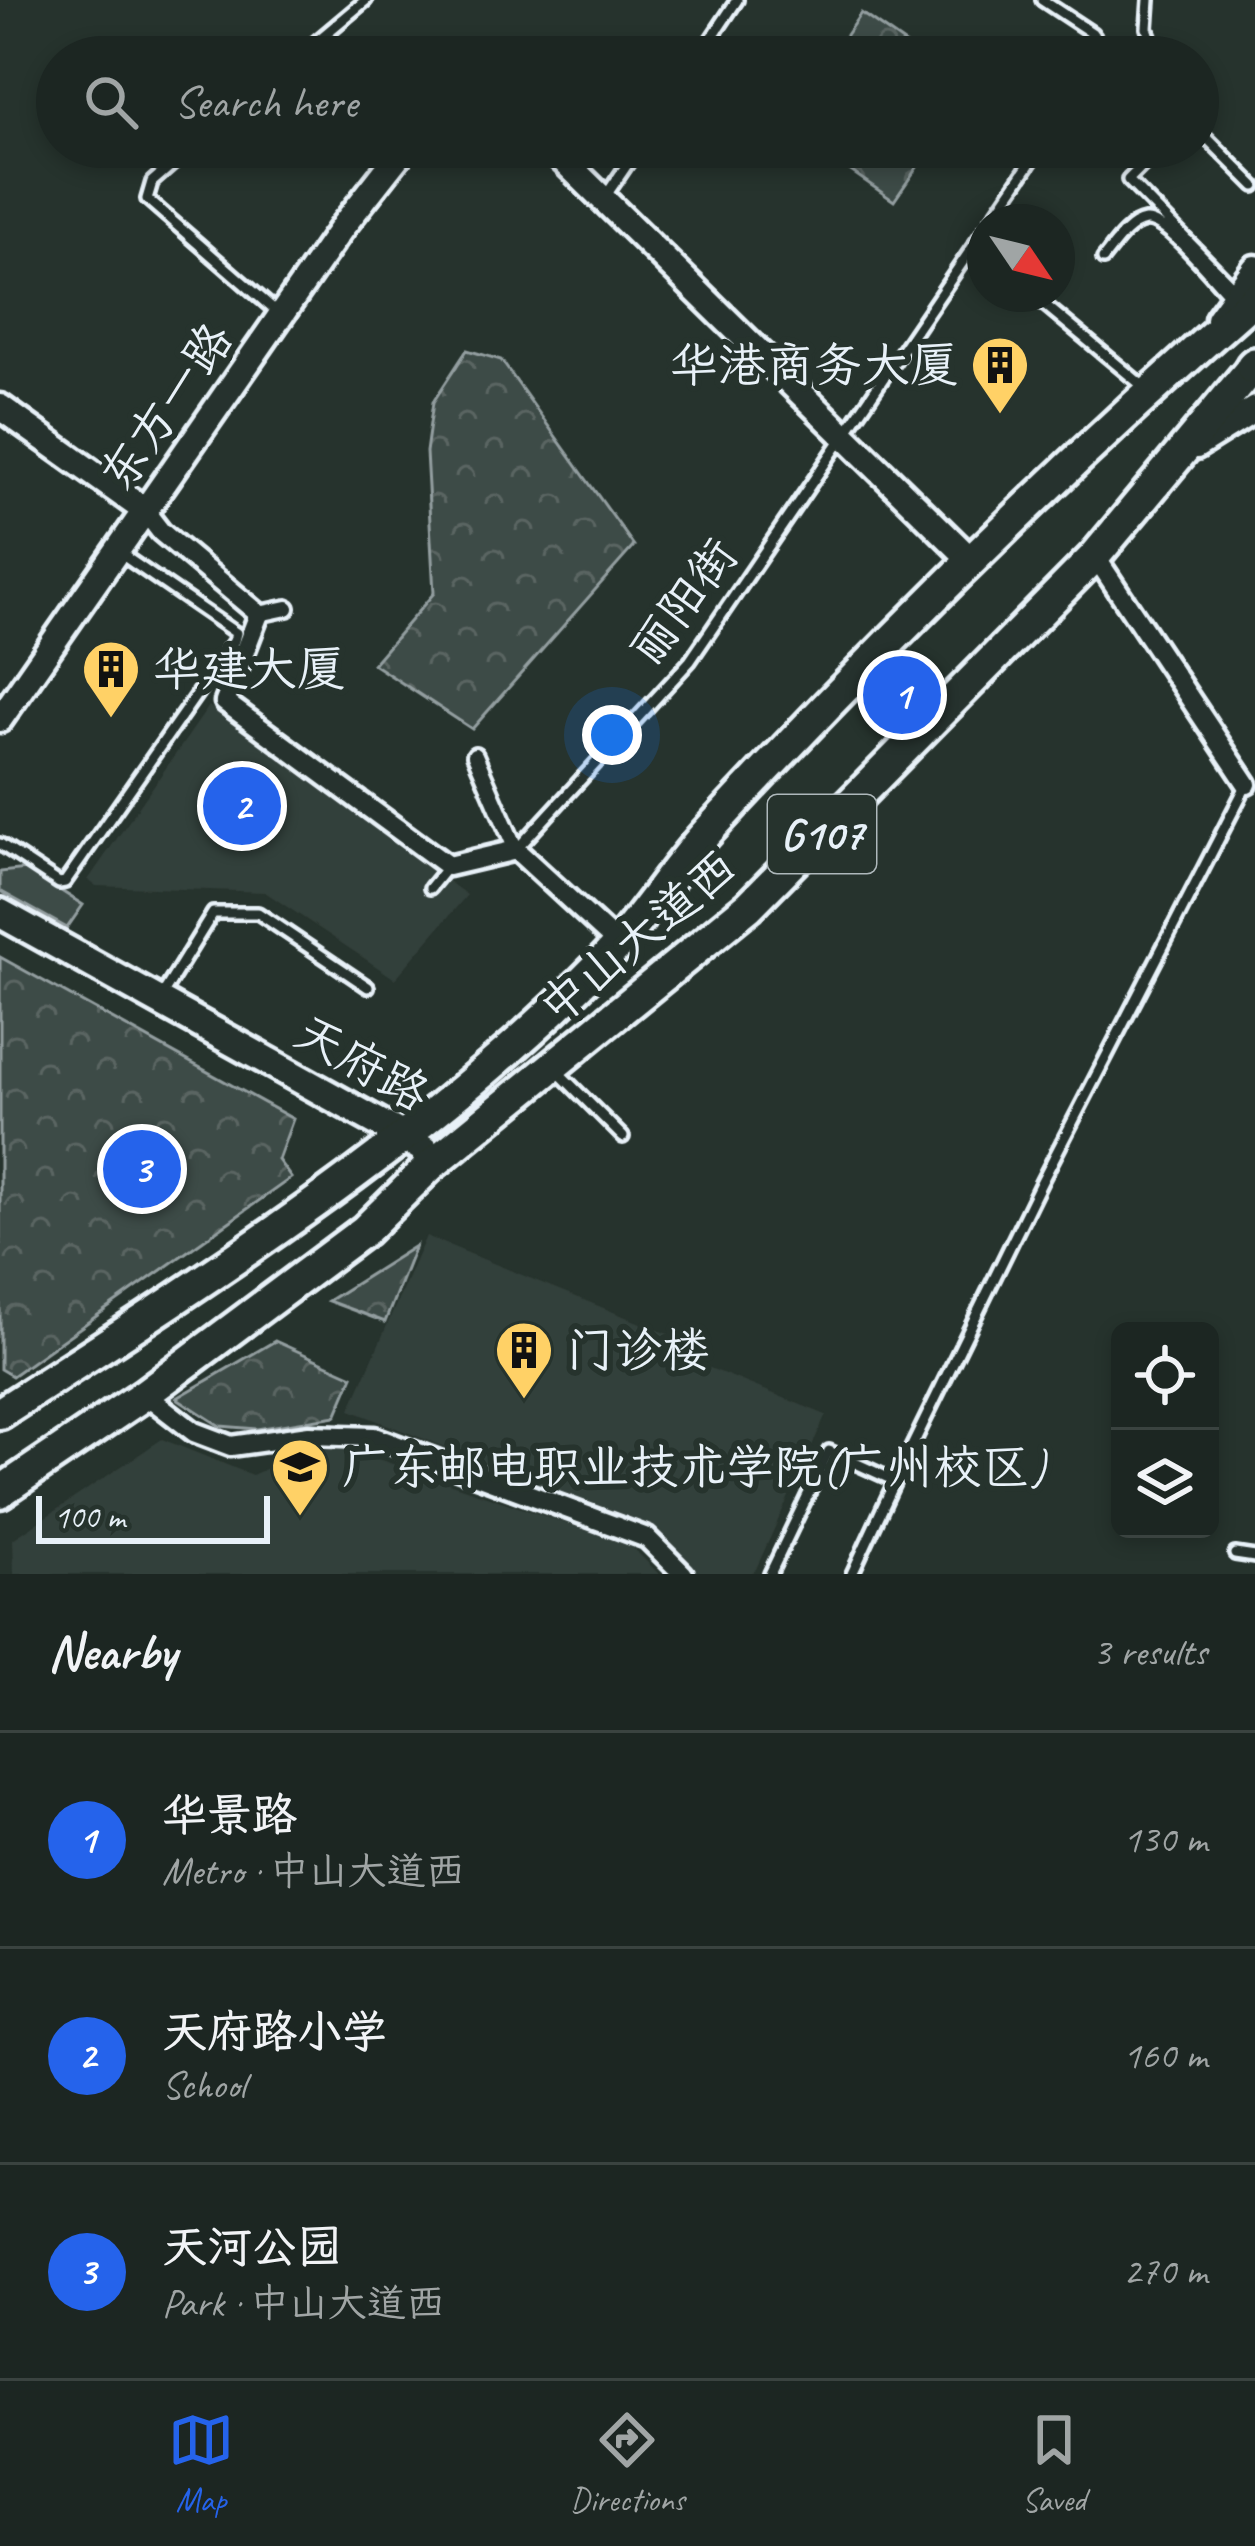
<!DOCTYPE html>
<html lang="en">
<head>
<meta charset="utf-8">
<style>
  :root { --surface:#1c2622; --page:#252e2a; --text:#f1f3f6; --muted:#a0a5a5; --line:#3a4340; --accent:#2563eb }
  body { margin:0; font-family:Caveat,"LXGW WenKai TC",sans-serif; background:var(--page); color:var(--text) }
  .controls { position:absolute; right:36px; bottom:36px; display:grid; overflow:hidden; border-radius:18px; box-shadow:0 6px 18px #0003 }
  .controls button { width:108px; height:108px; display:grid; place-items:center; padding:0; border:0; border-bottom:3px solid var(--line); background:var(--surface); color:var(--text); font:60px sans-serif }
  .compass { position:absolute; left:967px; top:204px; width:108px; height:108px; border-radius:50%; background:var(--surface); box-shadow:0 6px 18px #0003; rotate:125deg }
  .scale { position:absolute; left:36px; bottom:30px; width:234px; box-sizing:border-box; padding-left:12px; border:6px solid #e8f1f8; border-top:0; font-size:33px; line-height:42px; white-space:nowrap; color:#e8f1f8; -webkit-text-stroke:9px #26332d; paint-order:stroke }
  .you { position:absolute; left:612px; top:735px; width:42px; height:42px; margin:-30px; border:9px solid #fff; border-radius:50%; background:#1a73e8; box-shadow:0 0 0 18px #1a73e833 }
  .badge { display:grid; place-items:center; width:78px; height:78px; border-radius:50%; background:var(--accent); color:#fff; font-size:39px; font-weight:700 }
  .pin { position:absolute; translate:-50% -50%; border:6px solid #fff; box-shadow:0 3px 12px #0006 }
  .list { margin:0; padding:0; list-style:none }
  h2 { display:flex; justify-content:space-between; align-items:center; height:156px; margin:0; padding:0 48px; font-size:51px }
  h2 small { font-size:39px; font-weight:400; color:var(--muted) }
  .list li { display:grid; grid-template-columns:78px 1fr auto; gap:36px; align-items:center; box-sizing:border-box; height:216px; padding:0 48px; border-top:3px solid var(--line) }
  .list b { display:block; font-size:45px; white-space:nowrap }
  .list p { margin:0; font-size:39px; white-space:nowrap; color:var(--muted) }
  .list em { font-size:39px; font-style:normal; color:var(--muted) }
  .icon { flex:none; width:66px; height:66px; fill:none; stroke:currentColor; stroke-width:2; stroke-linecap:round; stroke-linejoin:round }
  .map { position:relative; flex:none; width:1255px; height:1574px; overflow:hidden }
  .search { position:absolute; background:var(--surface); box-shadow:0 6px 18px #0003; left:36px; right:36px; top:36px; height:132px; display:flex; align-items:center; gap:30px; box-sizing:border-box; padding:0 42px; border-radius:66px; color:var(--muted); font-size:45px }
  .sheet { height:804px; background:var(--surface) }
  nav { display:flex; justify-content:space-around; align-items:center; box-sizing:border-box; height:168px; border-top:3px solid var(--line); background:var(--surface); font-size:33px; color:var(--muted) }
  nav a { display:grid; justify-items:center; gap:6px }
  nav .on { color:var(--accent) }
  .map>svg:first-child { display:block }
  .built { fill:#333f3a }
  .green { fill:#3e4b47; stroke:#939ea0; stroke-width:3 }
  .forest { fill:url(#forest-crowns); stroke:#939ea0; stroke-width:3 }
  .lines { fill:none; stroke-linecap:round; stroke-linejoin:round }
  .service-casing { stroke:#e8f1f8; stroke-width:18 }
  .pedestrian-casing { stroke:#e8f1f8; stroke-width:22 }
  .minor-casing { stroke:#e8f1f8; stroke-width:27 }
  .tertiary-casing { stroke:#e8f1f8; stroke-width:33 }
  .secondary-casing { stroke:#e8f1f8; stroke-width:36 }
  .trunk-casing { stroke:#e8f1f8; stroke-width:39 }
  .motorway-casing { stroke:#e8f1f8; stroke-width:42 }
  .service { stroke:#26332d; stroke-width:9 }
  .pedestrian { stroke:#26332d; stroke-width:14 }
  .minor { stroke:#26332d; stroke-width:18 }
  .tertiary { stroke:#26332d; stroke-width:24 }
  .secondary { stroke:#26332d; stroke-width:27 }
  .trunk { stroke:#26332d; stroke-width:30 }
  .motorway { stroke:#26332d; stroke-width:33 }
  .labels { text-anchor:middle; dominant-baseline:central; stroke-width:12; stroke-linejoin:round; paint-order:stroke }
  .shield { fill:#26332d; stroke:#aeb8bb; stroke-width:3 }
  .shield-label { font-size:45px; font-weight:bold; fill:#e8f1f8 }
  .poi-label { font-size:48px; fill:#e8f1f8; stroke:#26332d; text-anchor:start }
  .street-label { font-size:48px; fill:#e8f1f8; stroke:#26332d }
</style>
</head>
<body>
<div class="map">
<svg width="1255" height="1574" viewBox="0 0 1255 1574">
  <defs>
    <pattern id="forest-crowns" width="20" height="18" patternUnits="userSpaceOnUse" patternTransform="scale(3)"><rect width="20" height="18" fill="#3e4b47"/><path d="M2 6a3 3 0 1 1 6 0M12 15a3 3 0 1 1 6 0" fill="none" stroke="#5a6562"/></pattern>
  </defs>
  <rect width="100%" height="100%" fill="#26332d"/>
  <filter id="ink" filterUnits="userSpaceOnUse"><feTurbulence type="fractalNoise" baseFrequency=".00833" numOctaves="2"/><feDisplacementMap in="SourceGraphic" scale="24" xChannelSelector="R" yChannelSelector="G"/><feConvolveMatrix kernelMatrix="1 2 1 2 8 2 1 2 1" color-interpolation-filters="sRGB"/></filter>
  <g filter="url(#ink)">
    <path class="built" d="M209,706l258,189 -72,84 -130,-87 -169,-6 -8,-6z
      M426,1236l274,111 -5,15 131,53 -70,154 -6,5h-50l-42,-43 -308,-121z
      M162,1439l90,36 52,-23 39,-5 287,98 29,29h-645l-1,-35z"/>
    <path class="green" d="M27,869l56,36 -16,23 -67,-37v-19z"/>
    <path class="forest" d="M861,13l63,44h-93z
      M816,147h115l-37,54z
      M467,350l34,10 133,186 -162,183 -99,-65 61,-71 -8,-141 7,-50z
      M0,957l293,162 -15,41 13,18 -279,198 -12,-7z
      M415,1246l-30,76 -57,-21z
      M275,1341l78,35 -17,40 -79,13 -37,-3 -43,-28z"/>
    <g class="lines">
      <defs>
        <path id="service" d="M1042,0l50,33 10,14 -2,10
          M1149,0l-2,28 10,29
          M298,57l68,-57
          M699,57l38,-57
          M1198,129l57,57
          M192,147l-40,35 -5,17 132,115
          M1161,147l-33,33 106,108
          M605,197l34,-50
          M990,222l51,-75
          M1103,259c10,-12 24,-35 42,-38 21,-3 68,58 84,74
          M1032,294l112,93
          M0,844l59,39 6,-1 169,-241 2,-8 -115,-79
          M516,850l174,-189 295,-432
          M430,888l18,-22
          M161,997l52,-84h45l110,74
          M556,1070l67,67
          M1235,1554l20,3
          M770,1574l59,-123 66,30 147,-300 205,-397
          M852,1574l43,-93"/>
        <path id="pedestrian" d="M259,614l28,-6
          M475,755l41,95"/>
        <path id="minor" d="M144,510l17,22 98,82 -34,88 223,164 68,-16 102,94
          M1095,556l152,228
          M145,1394l49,38 37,14 78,-11 65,2 273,101 36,36"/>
        <path id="tertiary" d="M550,147l421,413
          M1218,319l37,-51
          M0,407l144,103
          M1196,446l59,-37
          M0,719l343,-493 62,-79"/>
        <path id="secondary" d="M0,913l401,222 23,14 6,17"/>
        <path id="trunk" d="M0,1413c206,-133 429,-274 601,-450 41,-42 70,-92 109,-134 173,-186 354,-364 545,-531
          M0,1492l145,-98 220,-164 65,-64 319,-260 346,-350 160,-192"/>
        <path id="motorway" d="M1253,367l2,-2"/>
      </defs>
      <use href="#service" class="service-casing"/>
      <use href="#pedestrian" class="pedestrian-casing"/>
      <use href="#minor" class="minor-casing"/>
      <use href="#tertiary" class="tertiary-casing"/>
      <use href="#secondary" class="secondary-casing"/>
      <use href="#trunk" class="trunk-casing"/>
      <use href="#motorway" class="motorway-casing"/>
      <use href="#service" class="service"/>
      <use href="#pedestrian" class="pedestrian"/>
      <use href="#minor" class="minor"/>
      <use href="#tertiary" class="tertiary"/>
      <use href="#secondary" class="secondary"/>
      <use href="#trunk" class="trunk"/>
      <use href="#motorway" class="motorway"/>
    </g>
  </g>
  <defs>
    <symbol id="building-pin" viewBox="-11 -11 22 30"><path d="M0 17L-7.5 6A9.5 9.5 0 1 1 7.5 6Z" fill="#ffd166" stroke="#26332d"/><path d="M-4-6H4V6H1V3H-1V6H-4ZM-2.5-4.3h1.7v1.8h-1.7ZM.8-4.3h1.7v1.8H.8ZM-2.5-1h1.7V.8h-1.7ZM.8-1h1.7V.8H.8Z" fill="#111"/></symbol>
    <symbol id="university-pin" viewBox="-11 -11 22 30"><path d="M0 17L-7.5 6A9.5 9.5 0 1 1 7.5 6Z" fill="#ffd166" stroke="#26332d"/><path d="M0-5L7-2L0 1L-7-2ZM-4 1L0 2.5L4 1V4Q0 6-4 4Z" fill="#111"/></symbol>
  </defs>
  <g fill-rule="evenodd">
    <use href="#building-pin" x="967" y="332" width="66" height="90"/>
    <use href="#building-pin" x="78" y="636" width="66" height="90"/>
    <use href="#building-pin" x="491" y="1317" width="66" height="90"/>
    <use href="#university-pin" x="267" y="1434" width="66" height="90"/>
  </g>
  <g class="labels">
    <rect class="shield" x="768" y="795" width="108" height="78" rx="9"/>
    <g class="shield-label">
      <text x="822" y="834">G107</text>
    </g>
    <g class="poi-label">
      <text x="958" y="365" text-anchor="end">华港商务大厦</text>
      <text x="153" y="669">华建大厦</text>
      <text x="566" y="1350">门诊楼</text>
      <text x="342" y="1467">广东邮电职业技术学院(广州校区)</text>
    </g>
    <g class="street-label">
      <text transform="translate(166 407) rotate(-55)">东方一路</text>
      <text transform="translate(683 602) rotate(-53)">丽阳街</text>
      <text transform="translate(638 937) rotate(-40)">中山大道西</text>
      <text transform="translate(362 1063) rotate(29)">天府路</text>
    </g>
  </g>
</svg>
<div class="controls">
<button><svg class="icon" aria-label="locate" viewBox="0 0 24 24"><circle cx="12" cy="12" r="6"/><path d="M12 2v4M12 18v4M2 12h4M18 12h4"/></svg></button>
<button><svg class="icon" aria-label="layers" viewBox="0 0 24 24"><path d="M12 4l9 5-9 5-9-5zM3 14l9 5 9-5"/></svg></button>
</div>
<svg class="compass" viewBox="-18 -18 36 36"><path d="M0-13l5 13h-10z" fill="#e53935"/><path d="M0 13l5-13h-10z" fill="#a0a5a5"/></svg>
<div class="scale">100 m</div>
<div class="you"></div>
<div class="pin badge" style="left:902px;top:695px">1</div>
<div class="pin badge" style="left:242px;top:806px">2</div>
<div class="pin badge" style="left:142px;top:1169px">3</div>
<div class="search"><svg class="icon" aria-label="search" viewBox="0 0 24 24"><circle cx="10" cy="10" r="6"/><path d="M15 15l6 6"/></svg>Search here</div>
</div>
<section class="sheet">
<h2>Nearby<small>3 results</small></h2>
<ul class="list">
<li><span class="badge">1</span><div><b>华景路</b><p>Metro · 中山大道西</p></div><em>130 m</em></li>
<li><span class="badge">2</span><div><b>天府路小学</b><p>School</p></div><em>160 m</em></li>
<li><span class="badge">3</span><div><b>天河公园</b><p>Park · 中山大道西</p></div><em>270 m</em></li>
</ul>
</section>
<nav>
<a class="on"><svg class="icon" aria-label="map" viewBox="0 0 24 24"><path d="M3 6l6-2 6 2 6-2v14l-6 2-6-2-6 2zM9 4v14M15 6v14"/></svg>Map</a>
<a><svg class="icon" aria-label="directions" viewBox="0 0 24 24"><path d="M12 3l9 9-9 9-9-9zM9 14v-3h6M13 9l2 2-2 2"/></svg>Directions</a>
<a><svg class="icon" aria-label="saved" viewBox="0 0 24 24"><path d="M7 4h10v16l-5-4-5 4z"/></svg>Saved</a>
</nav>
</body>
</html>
